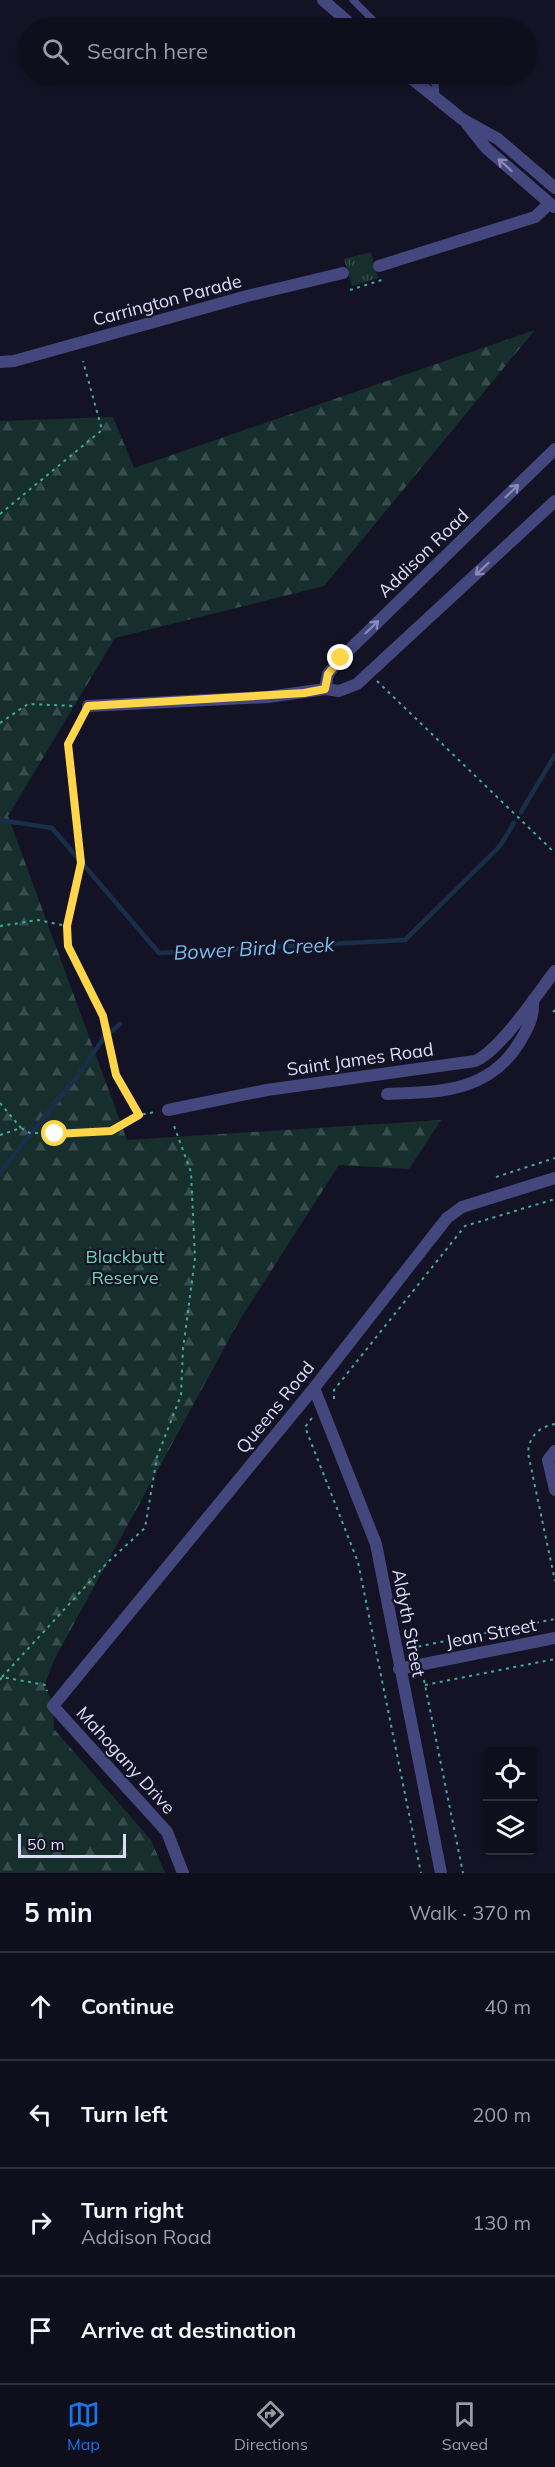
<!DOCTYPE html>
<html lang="en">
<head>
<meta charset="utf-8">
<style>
  :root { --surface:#0f0e1c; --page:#1d1c29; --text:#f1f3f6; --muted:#9b9ca3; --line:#2f2e3b; --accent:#1a73e8 }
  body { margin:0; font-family:Mulish,sans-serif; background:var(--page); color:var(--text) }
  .controls { position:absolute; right:18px; bottom:18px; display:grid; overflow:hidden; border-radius:6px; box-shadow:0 2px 4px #0004 }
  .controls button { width:54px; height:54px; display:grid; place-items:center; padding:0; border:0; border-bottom:2px solid var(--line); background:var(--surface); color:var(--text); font:30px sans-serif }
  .scale { position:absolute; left:18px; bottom:15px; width:108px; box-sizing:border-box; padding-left:6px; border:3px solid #dddbfa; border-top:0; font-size:16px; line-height:21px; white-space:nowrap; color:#dddbfa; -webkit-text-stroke:4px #141325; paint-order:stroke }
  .stop { position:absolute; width:18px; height:18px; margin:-14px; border:4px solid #ffd54a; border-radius:50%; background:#fff }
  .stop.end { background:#ffd54a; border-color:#fff; box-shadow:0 2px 6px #0008 }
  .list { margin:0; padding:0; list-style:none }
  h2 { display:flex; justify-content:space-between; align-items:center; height:78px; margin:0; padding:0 24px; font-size:26px }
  h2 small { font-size:20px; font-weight:400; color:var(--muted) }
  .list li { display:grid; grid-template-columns:39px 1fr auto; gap:18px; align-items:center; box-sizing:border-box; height:108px; padding:0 24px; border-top:2px solid var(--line) }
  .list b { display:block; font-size:22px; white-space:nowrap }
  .list p { margin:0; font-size:20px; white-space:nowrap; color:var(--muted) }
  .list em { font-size:20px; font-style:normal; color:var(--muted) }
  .icon { flex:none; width:33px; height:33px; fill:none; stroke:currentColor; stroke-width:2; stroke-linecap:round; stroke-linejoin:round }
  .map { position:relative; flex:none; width:555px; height:1873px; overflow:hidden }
  .search { position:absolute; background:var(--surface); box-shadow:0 2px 4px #0004; left:18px; right:18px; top:18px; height:66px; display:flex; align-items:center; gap:15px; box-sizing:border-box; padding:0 21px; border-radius:33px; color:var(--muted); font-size:22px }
  .sheet { height:510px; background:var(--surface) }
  nav { display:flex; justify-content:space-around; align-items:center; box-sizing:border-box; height:84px; border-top:2px solid var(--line); background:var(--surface); font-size:16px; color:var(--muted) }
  nav a { display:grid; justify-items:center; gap:3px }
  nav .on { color:var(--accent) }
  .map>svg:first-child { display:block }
  .grass { fill:url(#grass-tufts) }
  .forest { fill:url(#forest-firs) }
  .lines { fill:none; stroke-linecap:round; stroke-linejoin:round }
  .stream { stroke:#172f49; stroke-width:4.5 }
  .path { stroke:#40aa9b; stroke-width:2; stroke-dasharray:3 4.5; stroke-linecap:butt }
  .service { stroke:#44467e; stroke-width:7 }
  .minor { stroke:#44467e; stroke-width:12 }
  .oneway { stroke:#8989b6 }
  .route { stroke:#ffd54a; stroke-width:8 }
  .labels { text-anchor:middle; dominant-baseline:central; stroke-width:4.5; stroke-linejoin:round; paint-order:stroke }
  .street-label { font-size:18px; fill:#dddbfa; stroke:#141325 }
  .park-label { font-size:18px; fill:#70d1b2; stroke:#141325 }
  .water-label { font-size:20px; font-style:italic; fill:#77bfed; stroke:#141325 }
</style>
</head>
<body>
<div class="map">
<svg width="555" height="1873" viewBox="0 0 555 1873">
  <defs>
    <pattern id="grass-tufts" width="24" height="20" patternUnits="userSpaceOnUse" patternTransform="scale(1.5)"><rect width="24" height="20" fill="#162e2c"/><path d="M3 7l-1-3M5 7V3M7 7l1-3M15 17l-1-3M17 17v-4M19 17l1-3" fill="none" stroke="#374c4c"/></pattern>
    <pattern id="forest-firs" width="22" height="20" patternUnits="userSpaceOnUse" patternTransform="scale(1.5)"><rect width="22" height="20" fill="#162e2c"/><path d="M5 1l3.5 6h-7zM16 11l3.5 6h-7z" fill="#374c4c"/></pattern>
  </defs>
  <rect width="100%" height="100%" fill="#141325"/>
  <path class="grass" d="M371,252l7,26 -26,8 -8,-27z"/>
  <path class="forest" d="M535,330l-211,256 -209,52 -107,178 119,324 314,-20 -32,49 -70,-4 -100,156 -185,339 -9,24 8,22 1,23 97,111 14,33h-165v-1452l113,-4 21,51z"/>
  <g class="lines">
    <path class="stream" d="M521,812l34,-57
      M0,820l52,8 107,125 246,-13 95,-94 14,-23
      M0,1172l75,-93 29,-41 16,-14"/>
    <path class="path" d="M350,290l32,-10
      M0,514l102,-84 -19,-69
      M377,681l178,172
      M81,718l-13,26 14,119 -15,63 1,20 35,70 13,59 23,39
      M0,723l28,-19 47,2
      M0,926l38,-6 29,6
      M553,1012l2,-2
      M0,1103l21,25
      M0,1135l21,-7 9,5 81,-1 28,-17 16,-3
      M496,1177l59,-19
      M334,1399v-9l131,-164 90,-27
      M312,1418l-7,9 53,135 63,311
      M555,1424c-16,3 -26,12 -27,29l27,128
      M411,1648l144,-29
      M2,1677l105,-114 38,-35 12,-71 24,-62 2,-46 12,-91 -4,-86 -18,-49
      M0,1680l2,-3 43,8 2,6
      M424,1680l39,193
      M425,1685l130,-26"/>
    <path class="service" d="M353,0l28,28
      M425,74l10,9 1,14"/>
    <path class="minor" d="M323,0l32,28
      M406,74l56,45 36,20 57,49
      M467,124l19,24 68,59
      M379,266l156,-49 14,-13
      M0,362l14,-1 233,-65 96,-23
      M325,689l3,-15 13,-16 214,-209
      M88,706l180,-9 57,-8 14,2 18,-7 198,-183
      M387,1094c53,-2 102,-2 132,-51 9,-15 15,-25 14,-43
      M168,1110l99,-20 208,-29c25,-10 62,-67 80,-90
      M314,1388l62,156 65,329
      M555,1451l-7,9 7,30
      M399,1669l156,-31
      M183,1873l-16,-41 -114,-126 261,-318 133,-170 15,-11 93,-29"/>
  </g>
  <defs><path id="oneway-shaft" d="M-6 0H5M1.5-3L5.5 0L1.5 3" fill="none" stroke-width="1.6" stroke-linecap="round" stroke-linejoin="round" transform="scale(1.5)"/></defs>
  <g class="oneway">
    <use href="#oneway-shaft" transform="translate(505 165) rotate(-138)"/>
    <use href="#oneway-shaft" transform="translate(512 491) rotate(-44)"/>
    <use href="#oneway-shaft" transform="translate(482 569) rotate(137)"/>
    <use href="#oneway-shaft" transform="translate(372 627) rotate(-44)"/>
  </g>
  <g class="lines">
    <path class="route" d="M55,1134l56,-3 28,-16 -23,-40 -13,-59 -35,-70 -1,-20 14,-63 -13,-119 20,-38 216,-13 21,-4 3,-15 13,-16"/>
  </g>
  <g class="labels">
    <g class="street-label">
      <text transform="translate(167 300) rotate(-15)">Carrington Parade</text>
      <text transform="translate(423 553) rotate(-44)">Addison Road</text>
      <text transform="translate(360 1059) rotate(-8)">Saint James Road</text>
      <text transform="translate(275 1407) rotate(-51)">Queens Road</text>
      <text transform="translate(409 1623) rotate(79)">Aldyth Street</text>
      <text transform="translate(491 1633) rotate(-11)">Jean Street</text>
      <text transform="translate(126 1760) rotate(48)">Mahogany Drive</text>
    </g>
    <g class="park-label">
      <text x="125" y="1256">Blackbutt<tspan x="125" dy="21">Reserve</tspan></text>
    </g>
    <g class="water-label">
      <text transform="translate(254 948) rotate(-3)">Bower Bird Creek</text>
    </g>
  </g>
</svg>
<div class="controls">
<button><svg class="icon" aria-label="locate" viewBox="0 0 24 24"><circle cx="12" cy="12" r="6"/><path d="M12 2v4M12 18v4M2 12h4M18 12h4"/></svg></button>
<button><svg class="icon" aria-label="layers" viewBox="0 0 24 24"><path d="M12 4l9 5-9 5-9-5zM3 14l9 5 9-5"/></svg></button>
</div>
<div class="scale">50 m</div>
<div class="stop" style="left:55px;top:1134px"></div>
<div class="stop end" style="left:341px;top:658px"></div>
<div class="search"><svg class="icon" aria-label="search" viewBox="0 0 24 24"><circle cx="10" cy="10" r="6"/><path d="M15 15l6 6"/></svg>Search here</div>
</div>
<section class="sheet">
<h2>5 min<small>Walk · 370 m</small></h2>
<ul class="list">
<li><svg class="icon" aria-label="ahead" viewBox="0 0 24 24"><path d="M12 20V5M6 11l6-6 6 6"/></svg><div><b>Continue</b></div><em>40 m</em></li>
<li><svg class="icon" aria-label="left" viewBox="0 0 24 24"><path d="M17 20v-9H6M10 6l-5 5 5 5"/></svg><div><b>Turn left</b></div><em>200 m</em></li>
<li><svg class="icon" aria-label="right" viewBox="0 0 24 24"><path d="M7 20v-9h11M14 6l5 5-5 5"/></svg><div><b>Turn right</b><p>Addison Road</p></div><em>130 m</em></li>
<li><svg class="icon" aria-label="arrive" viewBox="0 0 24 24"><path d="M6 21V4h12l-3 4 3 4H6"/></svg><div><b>Arrive at destination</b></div></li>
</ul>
</section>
<nav>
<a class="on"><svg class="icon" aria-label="map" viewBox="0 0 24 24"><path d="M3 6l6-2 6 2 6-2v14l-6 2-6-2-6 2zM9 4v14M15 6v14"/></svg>Map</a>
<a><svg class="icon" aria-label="directions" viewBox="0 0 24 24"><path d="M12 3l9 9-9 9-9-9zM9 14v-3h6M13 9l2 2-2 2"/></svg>Directions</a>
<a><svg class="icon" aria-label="saved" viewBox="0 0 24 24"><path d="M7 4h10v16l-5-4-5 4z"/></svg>Saved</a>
</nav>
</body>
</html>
